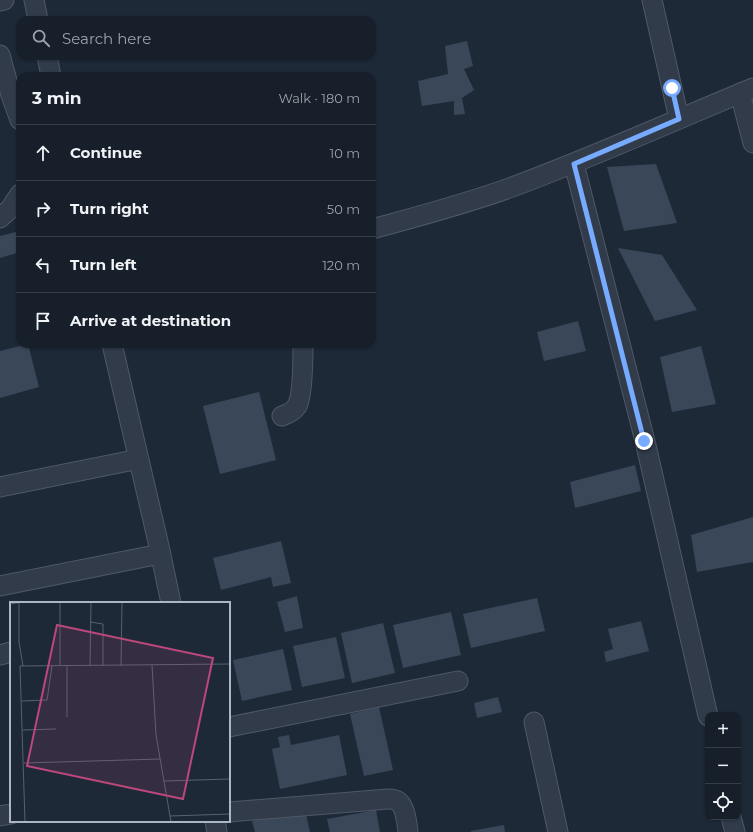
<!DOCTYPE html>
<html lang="en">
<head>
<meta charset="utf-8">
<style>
  :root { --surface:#161f2a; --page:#1f2732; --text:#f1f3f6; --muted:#9ea2a8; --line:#353d47 }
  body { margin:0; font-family:Montserrat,sans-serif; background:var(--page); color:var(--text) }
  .controls { position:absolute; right:12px; bottom:12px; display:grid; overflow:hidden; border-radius:8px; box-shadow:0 1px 3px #0004 }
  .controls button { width:36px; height:36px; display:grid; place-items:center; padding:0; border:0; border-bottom:1px solid var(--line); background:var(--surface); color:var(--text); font:20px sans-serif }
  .stop { position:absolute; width:12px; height:12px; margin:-9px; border:3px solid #77abff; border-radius:50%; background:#fff }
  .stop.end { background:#77abff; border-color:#fff; box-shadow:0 1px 4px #0008 }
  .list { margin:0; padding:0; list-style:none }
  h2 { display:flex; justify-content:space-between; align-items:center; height:52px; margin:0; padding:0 16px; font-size:17px }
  h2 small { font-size:13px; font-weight:400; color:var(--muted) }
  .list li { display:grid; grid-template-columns:26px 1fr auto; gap:12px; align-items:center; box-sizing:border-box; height:56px; padding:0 16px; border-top:1px solid var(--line) }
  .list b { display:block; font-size:15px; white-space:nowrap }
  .list em { font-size:13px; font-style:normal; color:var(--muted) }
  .icon { flex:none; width:22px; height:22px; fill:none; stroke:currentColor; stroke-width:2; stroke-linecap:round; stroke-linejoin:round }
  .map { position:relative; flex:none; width:753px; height:832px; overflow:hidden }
  .search { position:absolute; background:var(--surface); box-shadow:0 1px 3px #0004; left:16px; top:16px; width:360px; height:44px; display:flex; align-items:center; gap:10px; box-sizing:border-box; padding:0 14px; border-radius:12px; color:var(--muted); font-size:15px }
  .panel { position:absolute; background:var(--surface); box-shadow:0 1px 3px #0004; left:16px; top:72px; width:360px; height:276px; border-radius:12px }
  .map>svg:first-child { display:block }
  .building { fill:#394759 }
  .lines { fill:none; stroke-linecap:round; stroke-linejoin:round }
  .minor-casing { stroke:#4f5867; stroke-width:21 }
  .minor { stroke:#313b49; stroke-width:19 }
  .route { stroke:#77abff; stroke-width:5 }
  .inset-road { fill:none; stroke:#566171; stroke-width:1 }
  .view { fill:#bb477b; fill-opacity:0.15; stroke:#bb477b; stroke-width:2 }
  .inset-edge { fill:none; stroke:#abb5c6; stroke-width:2 }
</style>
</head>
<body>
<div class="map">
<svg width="753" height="832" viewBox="0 0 753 832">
  <rect width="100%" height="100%" fill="#1e2938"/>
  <path class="building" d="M467,41l6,25 -9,3 10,21 -12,8 3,16 -11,1v-14l-32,5 -4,-25 30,-7 -3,-28z
    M656,164l21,59 -53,8 -17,-64z
    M20,231v21l-20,6v-22z
    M618,248l44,7 35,55 -42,11z
    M578,321l8,30 -42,10 -7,-29z
    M28,344l11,43 -39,11v-47z
    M701,346l15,58 -44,8 -12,-55z
    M259,392l17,68 -56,14 -17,-68z
    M635,465l6,26 -66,17 -5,-26z
    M753,517v45l-56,10 -6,-37z
    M281,541l10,42 -18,4 -2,-10 -50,13 -8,-32z
    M297,596l6,32 -18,4 -8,-30z
    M537,598l8,33 -74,17 -8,-34z
    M451,612l10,43 -58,13 -10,-43z
    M641,621l8,30 -43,11 -2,-10 9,-3 -5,-20z
    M383,623l12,50 -43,10 -11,-50z
    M336,637l9,41 -43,9 -9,-41z
    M283,649l9,41 -50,11 -9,-41z
    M498,697l4,15 -25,6 -3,-15z
    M379,707l14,63 -29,6 -14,-62z
    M289,735l2,10 48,-10 8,40 -67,14 -8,-40 8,-2 -2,-10z
    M305,809l5,23h-55l-3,-11z
    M376,810l4,22h-50l-3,-13z
    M504,825l1,7h-34v-1z"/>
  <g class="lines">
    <defs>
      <path id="minor" d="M34,0l4,20
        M652,0l27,119
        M0,1l4,-1
        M0,55l11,40 9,25
        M47,56l4,20
        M740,93l13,50
        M574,164l71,277 63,275
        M0,218l10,-9 10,-15
        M372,229c47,-13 94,-25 140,-42 81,-30 161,-66 241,-99
        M112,344l47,202 12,57
        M282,416c6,-2 11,-4 15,-10 6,-10 6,-48 6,-62
        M0,487l139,-28
        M0,586l160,-32
        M0,655l11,-3
        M534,722l24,110
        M229,727l229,-46
        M229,812l159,-13c2,0 5,0 7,1 10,2 12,23 13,32
        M0,816l11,-2
        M731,817l4,15
        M215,821l2,11"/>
    </defs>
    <use href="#minor" class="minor-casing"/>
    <use href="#minor" class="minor"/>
  </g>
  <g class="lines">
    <path class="route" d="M644,441l-70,-277 105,-45 -7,-31"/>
  </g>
  <g transform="translate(10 602)">
    <rect width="220" height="220" fill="#1e2938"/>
    <path class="inset-road" d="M9,0v40l4,24M50,0v64M0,2l13,-2M80,20l13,2v42M142,63l4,70 15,87M80,64l1,-64M111,64l1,-64M12,99l25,-1 5,-34M57,115v-51M13,128l33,-1M14,161l136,-4M154,179l66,-2M160,214l60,-2M15,220l-5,-156 210,-2"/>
    <path class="view" d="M47,23l156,33 -30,141 -156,-33z"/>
    <rect width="220" height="220" class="inset-edge"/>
  </g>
</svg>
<div class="controls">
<button>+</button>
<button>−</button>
<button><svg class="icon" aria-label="locate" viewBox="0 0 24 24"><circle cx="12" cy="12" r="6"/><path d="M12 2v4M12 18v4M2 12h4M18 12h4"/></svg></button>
</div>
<div class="stop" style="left:672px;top:88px"></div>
<div class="stop end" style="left:644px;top:441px"></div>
<div class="search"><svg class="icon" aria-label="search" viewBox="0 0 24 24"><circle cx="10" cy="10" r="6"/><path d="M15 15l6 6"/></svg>Search here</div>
<section class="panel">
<h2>3 min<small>Walk · 180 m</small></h2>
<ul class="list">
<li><svg class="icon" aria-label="ahead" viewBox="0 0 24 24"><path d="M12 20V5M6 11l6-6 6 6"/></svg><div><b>Continue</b></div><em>10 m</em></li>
<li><svg class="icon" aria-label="right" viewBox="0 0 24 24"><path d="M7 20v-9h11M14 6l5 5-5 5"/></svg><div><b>Turn right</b></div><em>50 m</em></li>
<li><svg class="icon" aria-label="left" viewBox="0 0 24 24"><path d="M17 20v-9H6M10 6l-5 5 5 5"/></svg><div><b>Turn left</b></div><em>120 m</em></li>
<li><svg class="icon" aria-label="arrive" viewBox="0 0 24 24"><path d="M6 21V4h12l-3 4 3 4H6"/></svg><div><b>Arrive at destination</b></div></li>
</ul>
</section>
</div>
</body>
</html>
